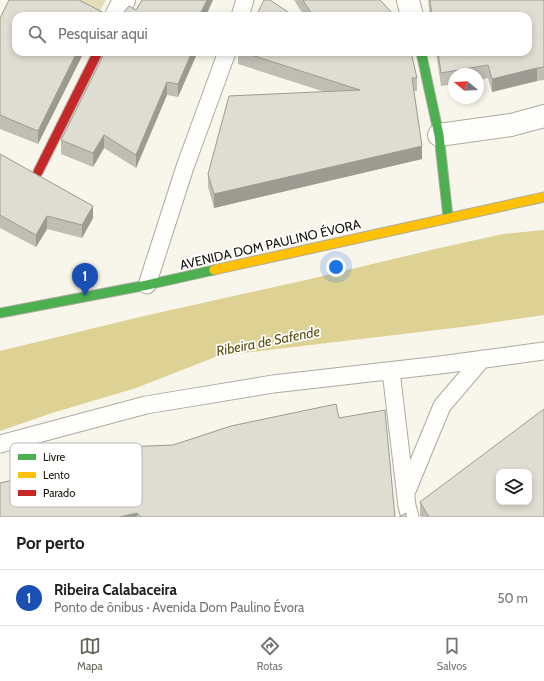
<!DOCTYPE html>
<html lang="pt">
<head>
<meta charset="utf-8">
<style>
  :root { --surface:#fff; --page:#f2f2f2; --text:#202124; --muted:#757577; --line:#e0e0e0; --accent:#666458 }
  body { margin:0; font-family:Cabin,sans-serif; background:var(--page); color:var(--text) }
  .controls { position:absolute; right:12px; bottom:12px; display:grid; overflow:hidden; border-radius:8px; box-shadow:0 2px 6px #0003 }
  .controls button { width:36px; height:36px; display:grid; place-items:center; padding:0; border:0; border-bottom:1px solid var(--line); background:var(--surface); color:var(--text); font:20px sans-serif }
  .compass { position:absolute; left:448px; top:68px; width:36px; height:36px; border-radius:50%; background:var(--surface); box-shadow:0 2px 6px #0003; rotate:288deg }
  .you { position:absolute; left:336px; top:267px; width:14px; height:14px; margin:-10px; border:3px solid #fff; border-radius:50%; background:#1a73e8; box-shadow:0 0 0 6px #1a73e833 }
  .badge { display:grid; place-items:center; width:26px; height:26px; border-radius:50%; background:var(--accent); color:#fff; font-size:13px; font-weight:700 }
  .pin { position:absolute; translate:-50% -33px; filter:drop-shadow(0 1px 2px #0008) }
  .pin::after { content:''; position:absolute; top:21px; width:14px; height:12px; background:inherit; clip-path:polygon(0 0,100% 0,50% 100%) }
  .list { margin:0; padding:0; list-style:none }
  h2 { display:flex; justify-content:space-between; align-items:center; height:52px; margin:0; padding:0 16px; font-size:17px }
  h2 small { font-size:13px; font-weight:400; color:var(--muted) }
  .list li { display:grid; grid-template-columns:26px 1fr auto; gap:12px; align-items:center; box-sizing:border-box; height:56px; padding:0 16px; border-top:1px solid var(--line) }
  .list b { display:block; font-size:15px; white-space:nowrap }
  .list p { margin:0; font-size:13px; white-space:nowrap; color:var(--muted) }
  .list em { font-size:13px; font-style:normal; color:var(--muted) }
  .icon { flex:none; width:22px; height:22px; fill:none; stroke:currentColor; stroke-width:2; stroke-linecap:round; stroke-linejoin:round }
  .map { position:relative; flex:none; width:544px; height:517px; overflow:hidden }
  .search { position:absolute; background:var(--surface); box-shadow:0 2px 6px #0003; left:12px; right:12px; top:12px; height:44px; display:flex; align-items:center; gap:10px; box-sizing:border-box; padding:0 14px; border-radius:12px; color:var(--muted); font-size:15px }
  .sheet { height:108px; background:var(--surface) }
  nav { display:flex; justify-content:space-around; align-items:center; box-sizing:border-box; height:56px; border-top:1px solid var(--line); background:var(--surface); font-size:11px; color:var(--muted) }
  nav a { display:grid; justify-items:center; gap:2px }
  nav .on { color:var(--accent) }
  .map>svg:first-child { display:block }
  .green { fill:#e4dcb6 }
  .water { fill:#ddd193 }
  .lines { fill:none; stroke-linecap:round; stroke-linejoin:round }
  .lane-casing { stroke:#adaba0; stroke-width:19 }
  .street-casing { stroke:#adaba0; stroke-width:24 }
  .fast-casing { stroke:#adaba0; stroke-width:11 }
  .slow-casing { stroke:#adaba0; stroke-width:11 }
  .jam-casing { stroke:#adaba0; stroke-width:11 }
  .lane { stroke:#fefefc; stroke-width:17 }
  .street { stroke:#fefefc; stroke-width:22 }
  .fast { stroke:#4caf50; stroke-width:9 }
  .slow { stroke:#ffc107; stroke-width:9 }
  .jam { stroke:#c62828; stroke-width:9 }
  .wall { fill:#c0beb4 }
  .shaded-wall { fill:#9c9b92 }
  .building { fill:#dfddd1; stroke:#9c9b92; fill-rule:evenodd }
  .labels { text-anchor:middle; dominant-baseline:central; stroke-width:3.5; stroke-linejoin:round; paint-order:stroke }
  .street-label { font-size:13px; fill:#171509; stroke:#fff }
  .water-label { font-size:14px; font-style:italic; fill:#5e5212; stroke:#fff }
  .key { fill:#fff; stroke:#b9b9b5; stroke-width:1 }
  .key-label { font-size:11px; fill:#171509 }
</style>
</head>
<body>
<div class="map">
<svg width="544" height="517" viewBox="0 0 544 517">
  <rect width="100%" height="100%" fill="#f8f6eb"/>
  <path class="green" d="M55,0h51l-9,16z"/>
  <path class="water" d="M544,230v85l-82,12 -244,29 -82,32 -84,25 -52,18v-80l144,-35 162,-36 129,-31 68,-15z"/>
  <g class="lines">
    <defs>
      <path id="lane" d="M240,16l5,-16
        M147,285l38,-118 42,-115
        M391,371l16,135 3,11
        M0,444l146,-39 127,-21 167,-19 104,-14
        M406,493l36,-87 40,-47"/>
      <path id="street" d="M408,0l4,16
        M116,16l8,-16
        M439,135l72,-10 33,-9"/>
      <path id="fast" d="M421,52l18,83 9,82
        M0,313l147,-28 67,-15"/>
      <path id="slow" d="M214,270l330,-73"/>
      <path id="jam" d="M38,172l60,-120"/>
    </defs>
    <use href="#lane" class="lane-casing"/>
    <use href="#street" class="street-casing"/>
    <use href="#fast" class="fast-casing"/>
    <use href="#slow" class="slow-casing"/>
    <use href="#jam" class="jam-casing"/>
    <use href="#lane" class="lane"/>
    <use href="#street" class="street"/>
    <use href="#fast" class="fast"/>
    <use href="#slow" class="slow"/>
    <use href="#jam" class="jam"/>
  </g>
  <path class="wall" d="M294,0h86l15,16h-91z
    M428,0h116v80l-7,1 -45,11 -4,-14 -10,2v-6h-24v10l-13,2 -5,-34h92v-36h-98z
    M0,18l16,34h68l-46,92 -38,-15z
    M196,52v4l-18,41 -11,-2 -31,73 -32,-20 -11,19 -32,-13v-14z
    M238,52h173l6,26v13h-3l8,68 -208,49 -6,-21v-13l117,-82 -87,-28z
    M0,154l93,64 -11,20 -35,-9 -11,18 -36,-19z
    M339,418l56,99h-395l173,-72z
    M420,502l124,15h-123l-1,-2z"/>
  <path class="shaded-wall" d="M207,0h6l-7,16h-7z
    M77,52h7l-46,92v-13z
    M192,52h4v4l-18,41v-13z
    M537,68v13l-45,11v-13z
    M167,82v13l-31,73v-13z
    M104,135v13l-11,19v-14z
    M422,146v13l-208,49v-14z
    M93,206v12l-11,20v-13z
    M47,216v13l-11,18v-12z
    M137,513v4h-18z"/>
  <path class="building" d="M9,0h70l31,16h-94v36h61l-39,79 -38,-16v-97z
    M142,0h65l-8,16h-77l1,-3 6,-7 7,4z
    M264,0h6l24,16h-38z
    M303,0h77l15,16h-82z
    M430,0h114v67l-7,1 -45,11 -4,-14 -47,8 -3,-21h90v-36h-96z
    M105,52h87l-14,32 -11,-2 -31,73 -32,-20 -11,18 -32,-13z
    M242,52h169l6,26h-5l10,68 -208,48 -6,-20 21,-78 131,-6z
    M0,154l93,52 -11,19 -35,-9 -11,19 -36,-20z
    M336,404l3,14 46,-8 10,107h-254l-4,-4 -18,4h-119v-34l67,-15 54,-21 52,-2 58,-19z
    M544,409v108h-115l-9,-15zM499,472h30v30h-30z
    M406,513v4h-7z"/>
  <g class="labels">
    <g class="street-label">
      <text transform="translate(270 244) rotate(-13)">AVENIDA DOM PAULINO ÉVORA</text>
    </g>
    <g class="water-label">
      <text transform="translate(268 341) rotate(-11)">Ribeira de Safende</text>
    </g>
  </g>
  <rect x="10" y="443" width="132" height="64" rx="6" class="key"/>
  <rect x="18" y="454" width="18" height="6" fill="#4caf50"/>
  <rect x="18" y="472" width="18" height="6" fill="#ffc107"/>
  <rect x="18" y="490" width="18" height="6" fill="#c62828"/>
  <g class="key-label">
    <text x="43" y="461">Livre</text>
    <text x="43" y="479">Lento</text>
    <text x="43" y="497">Parado</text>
  </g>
</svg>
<div class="controls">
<button><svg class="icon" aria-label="layers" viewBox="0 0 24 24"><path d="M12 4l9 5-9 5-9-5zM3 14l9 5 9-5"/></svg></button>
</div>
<svg class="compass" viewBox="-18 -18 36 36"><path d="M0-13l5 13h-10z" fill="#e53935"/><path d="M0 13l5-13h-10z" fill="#757577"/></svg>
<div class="you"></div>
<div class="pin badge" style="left:85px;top:296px;background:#1a4fb4">1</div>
<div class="search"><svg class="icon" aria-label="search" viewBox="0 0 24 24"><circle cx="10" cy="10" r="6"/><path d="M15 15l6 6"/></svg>Pesquisar aqui</div>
</div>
<section class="sheet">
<h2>Por perto<small></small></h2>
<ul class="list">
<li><span class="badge" style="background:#1a4fb4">1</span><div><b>Ribeira Calabaceira</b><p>Ponto de ônibus · Avenida Dom Paulino Évora</p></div><em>50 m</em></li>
</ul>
</section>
<nav>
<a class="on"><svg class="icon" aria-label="map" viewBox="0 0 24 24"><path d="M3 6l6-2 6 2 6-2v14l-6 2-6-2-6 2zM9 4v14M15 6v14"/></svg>Mapa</a>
<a><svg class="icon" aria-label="directions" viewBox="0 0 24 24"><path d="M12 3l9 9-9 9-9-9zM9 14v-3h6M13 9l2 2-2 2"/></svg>Rotas</a>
<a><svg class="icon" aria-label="saved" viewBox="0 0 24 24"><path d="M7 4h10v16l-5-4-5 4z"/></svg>Salvos</a>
</nav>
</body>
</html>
